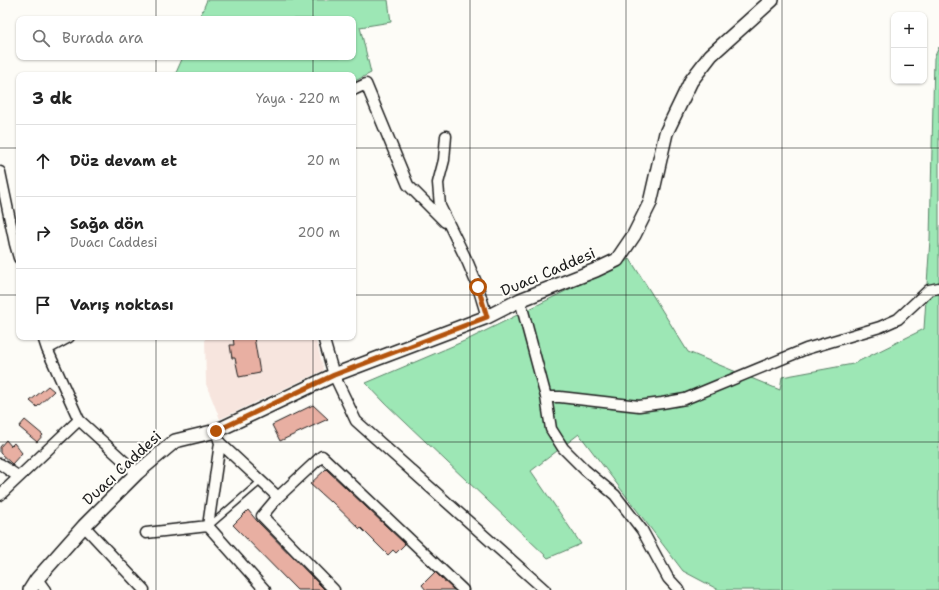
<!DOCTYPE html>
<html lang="tr">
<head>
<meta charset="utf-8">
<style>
  :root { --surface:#fff; --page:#f2f2f2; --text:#222; --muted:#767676; --line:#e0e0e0 }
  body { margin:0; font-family:"Shantell Sans",sans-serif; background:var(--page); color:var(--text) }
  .controls { position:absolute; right:12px; top:12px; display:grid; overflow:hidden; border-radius:8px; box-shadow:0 1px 3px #0004 }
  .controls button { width:36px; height:36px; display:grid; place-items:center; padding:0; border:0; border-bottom:1px solid var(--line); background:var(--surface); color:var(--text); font:20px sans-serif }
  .stop { position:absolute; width:12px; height:12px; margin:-9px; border:3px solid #b45309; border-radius:50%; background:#fff }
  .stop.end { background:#b45309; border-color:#fff; box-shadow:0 1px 4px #0008 }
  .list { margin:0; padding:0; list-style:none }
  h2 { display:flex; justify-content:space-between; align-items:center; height:52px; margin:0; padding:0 16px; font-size:17px }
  h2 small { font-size:13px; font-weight:400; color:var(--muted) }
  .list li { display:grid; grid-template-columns:26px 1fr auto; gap:12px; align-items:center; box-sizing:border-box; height:72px; padding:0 16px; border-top:1px solid var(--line) }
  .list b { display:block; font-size:15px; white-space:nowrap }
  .list p { margin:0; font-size:13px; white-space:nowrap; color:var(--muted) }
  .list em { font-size:13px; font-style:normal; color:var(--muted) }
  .icon { flex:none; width:22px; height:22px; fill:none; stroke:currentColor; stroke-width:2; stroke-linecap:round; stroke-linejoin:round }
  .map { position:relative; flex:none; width:939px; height:590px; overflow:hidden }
  .search { position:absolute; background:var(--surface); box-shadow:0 1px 3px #0004; left:16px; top:16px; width:340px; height:44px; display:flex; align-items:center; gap:10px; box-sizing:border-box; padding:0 14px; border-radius:8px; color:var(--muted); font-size:15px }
  .panel { position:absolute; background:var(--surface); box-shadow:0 1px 3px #0004; left:16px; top:72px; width:340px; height:268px; border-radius:8px }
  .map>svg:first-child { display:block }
  .built { fill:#f7e5de }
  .green { fill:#9de7b5; stroke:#5c8268 }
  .building { fill:#e8afa2; stroke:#1c1c1c }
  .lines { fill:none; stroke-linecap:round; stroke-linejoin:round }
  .service-casing { stroke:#1c1c1c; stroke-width:8 }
  .minor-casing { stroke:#1c1c1c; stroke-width:13 }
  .tertiary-casing { stroke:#1c1c1c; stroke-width:16 }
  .service { stroke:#fdfcf7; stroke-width:5 }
  .minor { stroke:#fdfcf7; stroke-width:10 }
  .tertiary { stroke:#fdfcf7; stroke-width:13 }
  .route { stroke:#b45309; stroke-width:5 }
  .grid { fill:none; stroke:#1c1c1c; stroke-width:1; stroke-opacity:0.55 }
  .labels { text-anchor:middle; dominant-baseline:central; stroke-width:4; stroke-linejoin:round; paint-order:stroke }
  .street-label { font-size:15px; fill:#1c1c1c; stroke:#fdfcf7 }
</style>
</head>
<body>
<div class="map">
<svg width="939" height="590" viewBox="0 0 939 590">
  <rect width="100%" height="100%" fill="#fdfcf7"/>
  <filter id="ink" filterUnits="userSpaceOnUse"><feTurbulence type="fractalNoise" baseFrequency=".025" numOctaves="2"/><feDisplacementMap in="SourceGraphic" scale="8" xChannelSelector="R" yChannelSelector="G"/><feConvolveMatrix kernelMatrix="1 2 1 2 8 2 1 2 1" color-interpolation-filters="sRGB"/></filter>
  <g filter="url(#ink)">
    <path class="built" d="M205,337h110l9,33 -104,49 -14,-35z"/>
    <path class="green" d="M207,0h181l3,22 -31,5 11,46 -18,9v-7h-178l8,-18h170v-38h-154z
      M939,47v543h-220l-36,-19 -104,-137 -48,37 50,73 -33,14 -163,-155 -19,-20 103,-44 161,-80 58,93 92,38 2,-13 71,-13 71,-35 6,-90 4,-181z"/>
    <path class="building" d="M233,337h21l6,36 -21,4 -4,-19h-3l-2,-13h4z
      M48,386l6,5 -17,16 -7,-6z
      M313,405l15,14 -48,22 -8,-16z
      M25,420l18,15 -6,7 -18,-15z
      M6,440l5,6 3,-3 8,10 -10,11 -12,-11v-6z
      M326,469l79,75 -9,9 -3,-3 -5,5 -27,-27 -1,1 -29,-28 -1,1 -20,-18z
      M248,510l9,11 68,69h-28l-64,-65z
      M435,572l19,18h-28l-4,-5z"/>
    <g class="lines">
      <defs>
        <path id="service" d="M209,526l52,-45"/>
        <path id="minor" d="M353,90l13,-6 42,101 37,37
          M446,136l-2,24 -6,23 2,23 28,57 10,24 9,30
          M0,172l15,72 4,14
          M520,300l26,97 5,32 12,19 22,22 30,25 27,35 26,48 11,12
          M43,337l4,12 32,71 58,53
          M323,337l11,38 22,46 189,169
          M47,349l22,-12
          M546,397h14l79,9 23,-3 23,-4 121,-50 74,-22 18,-8 31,-29 10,-2
          M216,431l4,12 -12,83 57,64
          M220,443l58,54
          M0,464l19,13
          M0,495l79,-75
          M84,526l60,64
          M146,533l62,-7
          M37,579l8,11
          M334,590l-72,-74 16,-19 44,-41 141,134"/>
        <path id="tertiary" d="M30,590l7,-11 47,-53 53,-53 38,-32 41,-10 118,-56 153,-58 33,-17 76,-30 21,-10 17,-25 16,-32 16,-70 25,-52 20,-26 61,-55"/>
      </defs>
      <use href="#service" class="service-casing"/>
      <use href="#minor" class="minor-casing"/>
      <use href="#tertiary" class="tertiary-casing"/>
      <use href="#service" class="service"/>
      <use href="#minor" class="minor"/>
      <use href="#tertiary" class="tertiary"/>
    </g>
  </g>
  <g class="lines" filter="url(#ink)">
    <path class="route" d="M216,431l118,-56 153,-58 -9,-30"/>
  </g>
  <path class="grid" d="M156,0v19M313,0v19M470,0v590M626,0v590M782,0v590M156,57v18M313,57v18M0,148h19M353,148h586M0,295h19M353,295h586M156,337v253M313,337v253M0,442h939"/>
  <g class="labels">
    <g class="street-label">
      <text transform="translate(548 272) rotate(-23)">Duacı Caddesi</text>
      <text transform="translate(122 468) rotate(-43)">Duacı Caddesi</text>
    </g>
  </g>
</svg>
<div class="controls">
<button>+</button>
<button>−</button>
</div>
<div class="stop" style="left:478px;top:287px"></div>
<div class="stop end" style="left:216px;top:431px"></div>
<div class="search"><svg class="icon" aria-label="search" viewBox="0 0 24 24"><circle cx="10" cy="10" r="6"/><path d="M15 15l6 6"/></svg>Burada ara</div>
<section class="panel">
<h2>3 dk<small>Yaya · 220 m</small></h2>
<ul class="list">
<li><svg class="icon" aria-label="ahead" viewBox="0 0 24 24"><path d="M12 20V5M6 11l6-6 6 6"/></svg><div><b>Düz devam et</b></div><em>20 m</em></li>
<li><svg class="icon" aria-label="right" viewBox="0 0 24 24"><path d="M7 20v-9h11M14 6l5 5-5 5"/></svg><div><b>Sağa dön</b><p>Duacı Caddesi</p></div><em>200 m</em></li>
<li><svg class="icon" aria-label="arrive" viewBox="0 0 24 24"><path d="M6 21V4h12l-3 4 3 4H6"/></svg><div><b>Varış noktası</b></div></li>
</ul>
</section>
</div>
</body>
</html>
